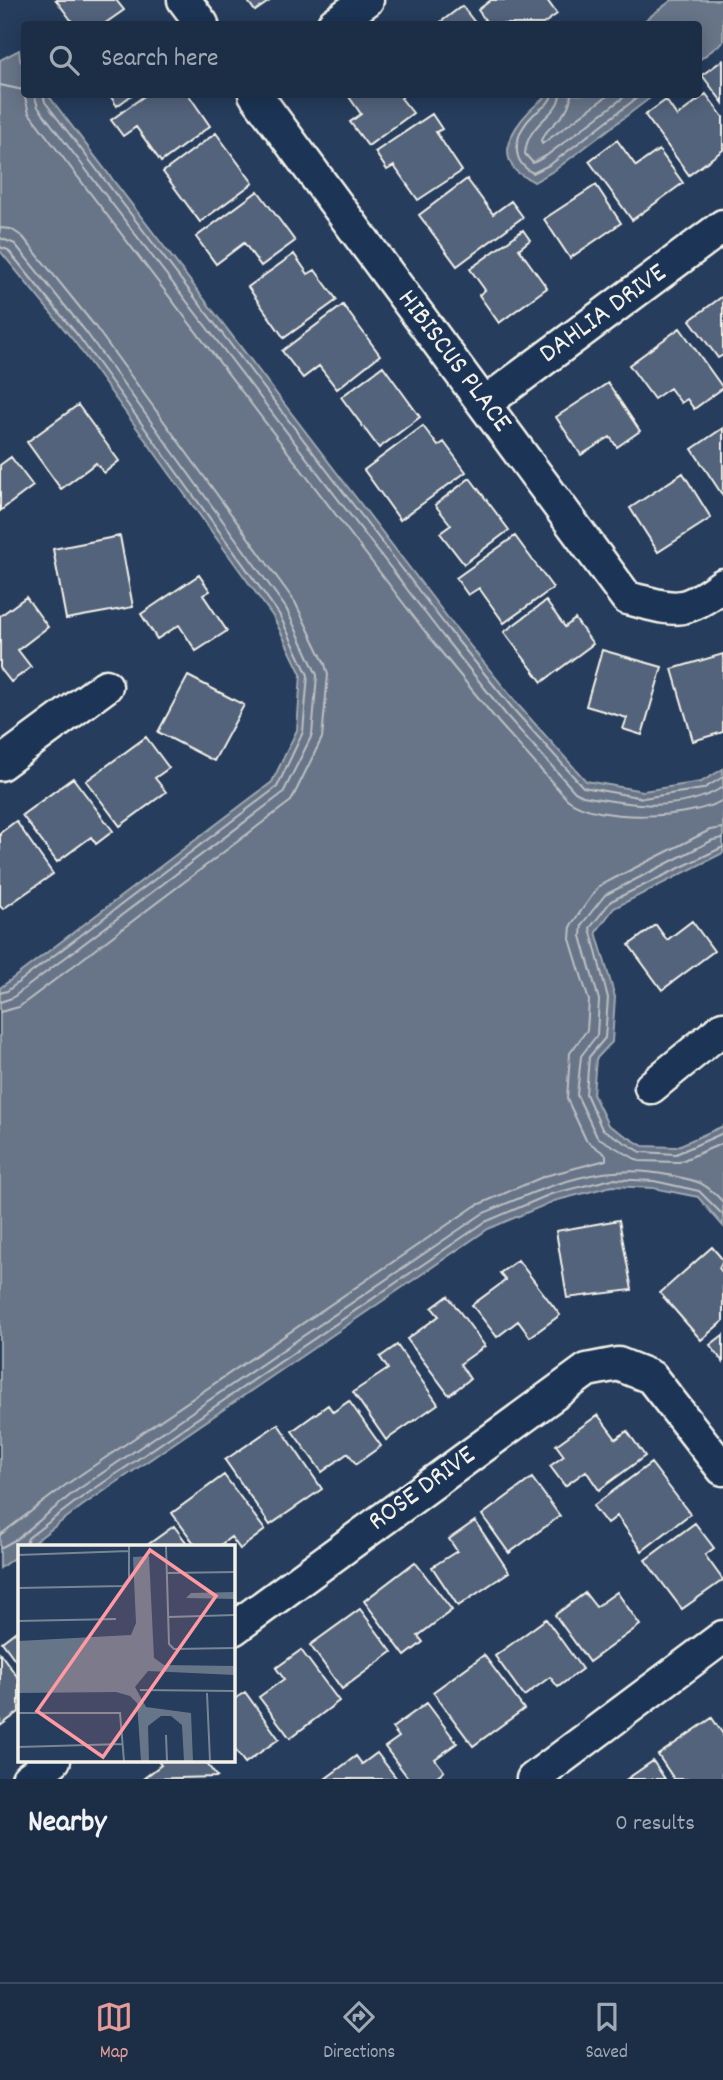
<!DOCTYPE html>
<html lang="en">
<head>
<meta charset="utf-8">
<style>
  :root { --surface:#1c2e46; --page:#293a51; --text:#f1f3f6; --muted:#a0a8b3; --line:#3a4a5f; --accent:#e69b98 }
  body { margin:0; font-family:Dekko,sans-serif; background:var(--page); color:var(--text) }
  .list { margin:0; padding:0; list-style:none }
  h2 { display:flex; justify-content:space-between; align-items:center; height:91px; margin:0; padding:0 28px; font-size:30px }
  h2 small { font-size:23px; font-weight:400; color:var(--muted) }
  .icon { flex:none; width:38px; height:38px; fill:none; stroke:currentColor; stroke-width:2; stroke-linecap:round; stroke-linejoin:round }
  .map { position:relative; flex:none; width:723px; height:1779px; overflow:hidden }
  .search { position:absolute; background:var(--surface); box-shadow:0 4px 18px #0003; left:21px; right:21px; top:21px; height:77px; display:flex; align-items:center; gap:18px; box-sizing:border-box; padding:0 24px; border-radius:7px; color:var(--muted); font-size:26px }
  .sheet { height:203px; background:var(--surface) }
  nav { display:flex; justify-content:space-around; align-items:center; box-sizing:border-box; height:98px; border-top:2px solid var(--line); background:var(--surface); font-size:19px; color:var(--muted) }
  nav a { display:grid; justify-items:center; gap:4px }
  nav .on { color:var(--accent) }
  .map>svg:first-child { display:block }
  .water { fill:#677588; stroke:#9fa7ae; stroke-width:2 }
  .lines { fill:none; stroke-linecap:round; stroke-linejoin:round }
  .shore { stroke:#bcbfc2; stroke-width:2 }
  .building { fill:#52647b; stroke:#f4f1e8; stroke-width:2 }
  .minor-casing { stroke:#f4f1e8; stroke-width:37 }
  .minor { stroke:#1d3557; stroke-width:32 }
  .labels { text-anchor:middle; dominant-baseline:central; stroke-width:5; stroke-linejoin:round; paint-order:stroke }
  .street-label { font-size:28px; fill:#f4f1e8; stroke:#1d3557 }
  .inset-road { fill:none; stroke:#788595; stroke-width:2 }
  .view { fill:#ff9aa2; fill-opacity:0.15; stroke:#ff9aa2; stroke-width:3.5 }
  .inset-edge { fill:none; stroke:#f4f1e8; stroke-width:3.5 }
</style>
</head>
<body>
<div class="map">
<svg width="723" height="1779" viewBox="0 0 723 1779">
  <rect width="100%" height="100%" fill="#263d5d"/>
  <filter id="ink" filterUnits="userSpaceOnUse"><feTurbulence type="fractalNoise" baseFrequency=".0143" numOctaves="2"/><feDisplacementMap in="SourceGraphic" scale="14" xChannelSelector="R" yChannelSelector="G"/><feConvolveMatrix kernelMatrix="1 2 1 2 8 2 1 2 1" color-interpolation-filters="sRGB"/></filter>
  <g filter="url(#ink)">
    <path class="water" d="M672,0h51v42l-24,18 -1,-36h-58z
      M19,50l1,10 4,5v29l24,1 406,531 65,80 67,75 57,10 58,-9 22,-13v84l-109,55 -18,24 19,65 -3,45 -16,17 -3,35 15,31 35,21 33,1 47,-21v100l-25,-29 -45,-9 -41,-2 -58,15 -66,28 -406,277 -53,40h-10v8l-19,14v-580l272,-206 25,-52 4,-56 -27,-56 -200,-277 -74,-90v-191z
      M548,95v-1l106,1 -99,75 -21,12c-6,-4 -15,-7 -19,-12 -22,-27 14,-61 33,-75z"/>
    <g class="lines">
      <path class="shore" d="M0,85l23,5 6,23 404,529 66,81 68,76c29,24 125,20 156,1
        M34,94l4,13 404,528 65,81 68,76 8,4c47,9 98,17 140,-9
        M43,94l2,8 404,528 65,80 69,77 60,11 60,-9 20,-12
        M552,94c-2,11 -11,14 -18,20 -19,18 -26,46 -1,59l18,-9 91,-70
        M560,94c-1,22 -33,28 -35,60l8,9 13,-7 82,-62
        M571,94c-1,23 -21,28 -30,46l1,4 68,-50
        M0,228l11,1 12,8 71,88 201,277 30,62 3,11 -6,63 -31,63 -272,206 -19,5
        M0,238l15,6 71,88 200,276 31,67 -5,60 -29,58 -271,205 -12,4
        M0,247l8,3 71,87 200,277 29,61 -5,57 -26,55 -270,204 -7,2
        M723,838l-10,2 -108,55 -23,29 -1,12 18,64 -2,35 -16,21 -4,39 20,42 42,24 40,1 44,-19
        M723,847l-112,54 -21,27 18,70 -3,40 -16,19 -3,37 16,35 39,23 35,2 47,-21
        M0,1535l67,-51 408,-278 70,-30 61,-16v-5l-20,-15 -19,-41 3,-46 17,-23 2,-29 -19,-62 1,-14 28,-39 111,-56 13,-2
        M25,1546l3,-8 50,-38 407,-278 66,-28 61,-15 42,2 45,10 24,24
        M0,1548l17,-9 56,-46 409,-279c63,-27 120,-54 191,-38 25,5 32,6 50,26"/>
    </g>
    <path class="building" d="M56,0h60l8,10 -20,14h-30z
      M247,0h24l-16,11z
      M491,0h56l10,14 -14,10h-55l-10,-14z
      M462,6l14,18h-38z
      M723,60v43l-21,-28z
      M109,94h24l-16,12z
      M147,94h41l22,32 -49,36 -25,-35 -13,9 -12,-16z
      M347,94h58l-4,4 12,15 -45,33 -18,-24 11,-8z
      M706,94l17,23v33l-34,25 -44,-60 21,-15 11,16z
      M432,114l10,15 -6,3 26,39 -44,29 -24,-34 -7,4 -12,-18z
      M216,133l37,50 -53,39 -37,-50z
      M617,140l19,26 23,-16 24,33 -51,37 -43,-59z
      M467,179l26,35 18,-13 12,16 -66,49 -38,-51z
      M596,185l25,38 -51,35 -26,-39z
      M258,191l37,50 -34,25 -17,-23 -28,21 -20,-27z
      M523,230l7,10 -11,9 28,39 -48,35 -20,-28 6,-5 -15,-21z
      M294,254l14,20 7,-4 22,30 -53,38 -36,-51z
      M723,296v59l-5,3 -28,-38z
      M343,305l37,50 -43,34 -18,-23 -16,12 -21,-27z
      M680,328l43,60 -29,21 -7,-10 -6,4 -11,-15 -16,11 -25,-34z
      M383,366l37,51 -41,31 -38,-51z
      M608,383l32,48 -23,16 -7,-10 -29,18 -25,-38z
      M78,405l41,56 -15,12 -8,-10 -35,26 -34,-47z
      M423,426l15,20 6,-4 22,30 -66,48 -36,-50z
      M723,428v68l-31,-47z
      M11,457l22,29 -33,25v-46z
      M683,473l28,45 -53,34 -28,-44z
      M470,478l39,52 -45,34 -24,-31 11,-8 -16,-20z
      M120,536l13,71 -67,12 -13,-70z
      M515,536l38,52 -49,35 -25,-35 -11,7 -12,-17z
      M199,575l11,16 -7,4 24,36 -31,20 -17,-26 -22,14 -16,-25z
      M26,597l22,30 -30,23 13,17 -20,15 -11,-14v-52z
      M546,601l19,26 10,-8 18,25 -51,38 -38,-50z
      M602,650l60,17 -20,68 -19,-6 4,-11 -41,-12z
      M723,654v78l-30,9 -21,-72z
      M188,676l56,29 -30,56 -56,-29z
      M146,737l23,31 -14,10 11,14 -46,34 -34,-45z
      M73,778l40,53 -17,13 -5,-7 -34,25 -35,-47z
      M16,821l37,53 -50,35 -3,-3v-73z
      M692,921l22,30 -52,39 -33,-45 27,-20 11,15z
      M619,1220l13,70 -65,8 -11,-67z
      M712,1247l11,13 -4,8 4,5v48l-22,19 -41,-47z
      M518,1260l42,55 -30,22 -12,-16 -21,16 -25,-32 34,-25 -6,-7z
      M448,1296l37,50 -25,18 10,15 -21,16 -42,-56 32,-23 -7,-8z
      M723,1335v27l-13,-17z
      M397,1345l41,59 -52,36 -33,-48 35,-23 -8,-12z
      M349,1401l32,45 -25,18 -8,-11 -26,19 -30,-41 36,-26 5,7z
      M598,1415l18,24 11,-8 18,25 -46,34 -13,-19 -21,15 -15,-20 14,-10 -8,-11z
      M278,1424l44,65 -52,36 -45,-65z
      M651,1463l39,51 -48,37 -25,-35 -10,8 -14,-18z
      M224,1475l41,55 -25,19 -9,-12 -12,9h-23l-24,-33z
      M532,1478l28,38 -51,37 -27,-38z
      M475,1521l34,51 -51,34 -26,-39 25,-16 -8,-12z
      M695,1523l19,25 -9,7 18,25 -41,29 -37,-49z
      M174,1526l15,20h-43z
      M415,1562l37,48 -34,26 5,6 -18,14 -41,-55z
      M617,1592l23,33 -51,37 -34,-47 30,-22 11,14z
      M360,1609l32,43 -50,37 -32,-44z
      M546,1619l36,50 -24,18 -8,-10 -26,19 -29,-40z
      M19,1629v36l-17,-23z
      M301,1650l38,51 -49,37 -31,-41 25,-18 -8,-11z
      M0,1653l19,26v33l-19,14z
      M484,1655l40,54 -51,37 -40,-54z
      M245,1692l34,47 -34,24 -9,-12 -3,2v-53z
      M427,1703l30,40 -22,16 9,12 -11,8h-24l-24,-32 14,-10 -7,-9z
      M712,1718l11,16v45h-49l-16,-24z
      M377,1753l20,26h-72l31,-23 6,8z
      M157,1760h47l13,17 -74,2 18,-14z
      M653,1761l12,18h-38z"/>
    <g class="lines">
      <defs>
        <path id="minor" d="M184,0l18,24
          M334,24l33,-24
          M255,94l372,504c50,12 53,18 96,-13
          M485,403l238,-177
          M0,764l106,-78
          M651,1087l72,-59
          M233,1629l354,-259 31,-6 33,13 72,92
          M28,1779l26,-19
          M533,1779l190,-142"/>
      </defs>
      <use href="#minor" class="minor-casing"/>
      <use href="#minor" class="minor"/>
    </g>
  </g>
  <g class="labels">
    <g class="street-label">
      <text transform="translate(604 315) rotate(-36)">DAHLIA DRIVE</text>
      <text transform="translate(453 362) rotate(53)">HIBISCUS PLACE</text>
      <text transform="translate(423 1490) rotate(-36)">ROSE DRIVE</text>
    </g>
  </g>
  <g transform="translate(18 1545)">
    <rect width="217" height="217" fill="#263d5d"/>
    <path d="M131,11l5,102 10,7 71,1v9l-87,-4 -13,16 11,20 45,6 2,48h-9l-2,-36 -11,-9h-10l-13,10 1,35h-8l-4,-58 -7,-7 -14,-4 -98,1v-52l113,-6 5,-12 -3,-66zM217,47v7l-49,-1 5,-5z" fill="#677588"/>
    <path class="inset-road" d="M148,1l3,98 5,5 61,-1M0,10l111,-4M149,28l68,-1M0,43l105,-2 6,-8v-32M151,72l66,-2M0,76l98,-2M122,145l95,1M189,148l3,68M0,168h102l4,48M148,190l1,26M0,202l105,-3"/>
    <path class="view" d="M132,5l66,46 -113,161 -66,-46z"/>
    <rect width="217" height="217" class="inset-edge"/>
  </g>
</svg>
<div class="search"><svg class="icon" aria-label="search" viewBox="0 0 24 24"><circle cx="10" cy="10" r="6"/><path d="M15 15l6 6"/></svg>Search here</div>
</div>
<section class="sheet">
<h2>Nearby<small>0 results</small></h2>
<ul class="list">
</ul>
</section>
<nav>
<a class="on"><svg class="icon" aria-label="map" viewBox="0 0 24 24"><path d="M3 6l6-2 6 2 6-2v14l-6 2-6-2-6 2zM9 4v14M15 6v14"/></svg>Map</a>
<a><svg class="icon" aria-label="directions" viewBox="0 0 24 24"><path d="M12 3l9 9-9 9-9-9zM9 14v-3h6M13 9l2 2-2 2"/></svg>Directions</a>
<a><svg class="icon" aria-label="saved" viewBox="0 0 24 24"><path d="M7 4h10v16l-5-4-5 4z"/></svg>Saved</a>
</nav>
</body>
</html>
